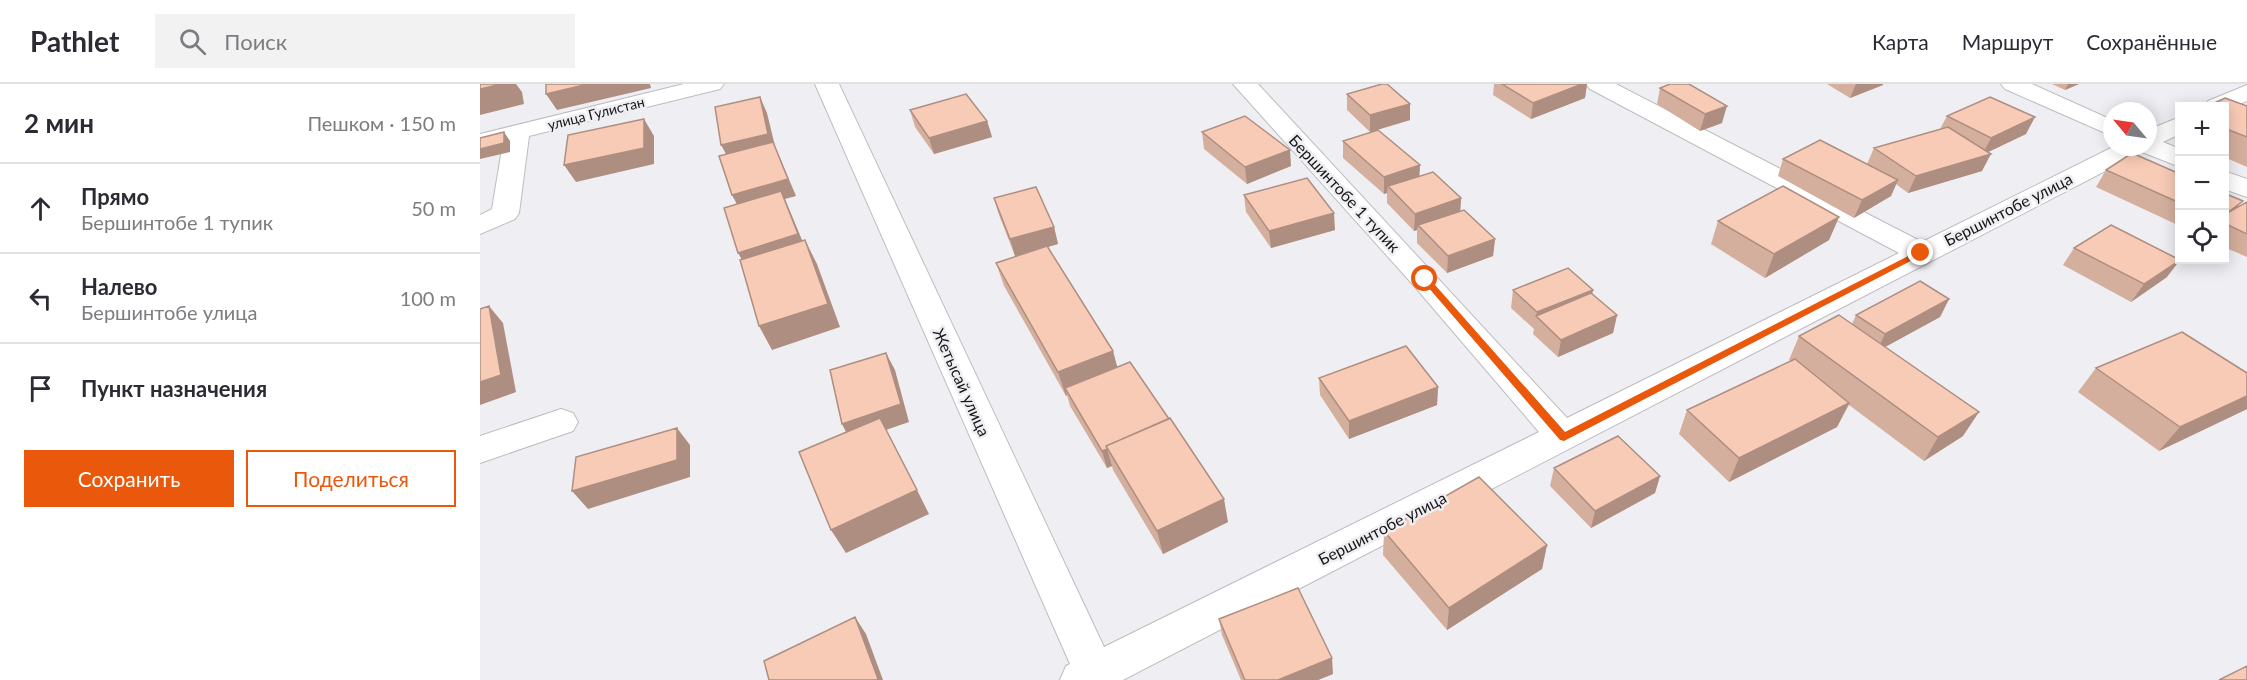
<!DOCTYPE html>
<html lang="ru">
<head>
<meta charset="utf-8">
<style>
  :root { --surface:#fff; --page:#f2f2f3; --text:#2b2b33; --muted:#7c7c81; --line:#e1e1e2; --accent:#ea580c }
  body { margin:0; font-family:Lato,sans-serif; background:var(--page); color:var(--text) }
  .controls { position:absolute; right:18px; top:18px; display:grid; overflow:hidden; border-radius:0px; box-shadow:0 3px 15px #0003 }
  .controls button { width:54px; height:54px; display:grid; place-items:center; padding:0; border:0; border-bottom:2px solid var(--line); background:var(--surface); color:var(--text); font:30px sans-serif }
  .compass { position:absolute; left:1623px; top:18px; width:54px; height:54px; border-radius:50%; background:var(--surface); box-shadow:0 3px 15px #0003; rotate:299deg }
  .stop { position:absolute; width:18px; height:18px; margin:-14px; border:4px solid #ea580c; border-radius:50%; background:#fff }
  .stop.end { background:#ea580c; border-color:#fff; box-shadow:0 2px 6px #0008 }
  .list { margin:0; padding:0; list-style:none }
  h2 { display:flex; justify-content:space-between; align-items:center; height:78px; margin:0; padding:0 24px; font-size:26px }
  h2 small { font-size:20px; font-weight:400; color:var(--muted) }
  .list li { display:grid; grid-template-columns:39px 1fr auto; gap:18px; align-items:center; box-sizing:border-box; height:90px; padding:0 24px; border-top:2px solid var(--line) }
  .list b { display:block; font-size:22px; white-space:nowrap }
  .list p { margin:0; font-size:20px; white-space:nowrap; color:var(--muted) }
  .list em { font-size:20px; font-style:normal; color:var(--muted) }
  .actions { display:flex; gap:12px; padding:18px 24px }
  .actions a { flex:1; padding:14px 0; border:2px solid var(--accent); border-radius:0px; text-align:center; font-size:21px; color:var(--accent) }
  .actions .main { background:var(--accent); color:#fff }
  .icon { flex:none; width:33px; height:33px; fill:none; stroke:currentColor; stroke-width:2; stroke-linecap:round; stroke-linejoin:round }
  .map { position:relative; flex:none; width:1767px; height:596px; overflow:hidden }
  header { display:flex; align-items:center; gap:36px; box-sizing:border-box; height:84px; padding:0 30px; background:var(--surface); border-bottom:2px solid var(--line) }
  header strong { font-size:28px }
  nav { display:flex; gap:33px; margin-inline-start:auto; font-size:21px }
  .search { width:420px; height:54px; background:var(--page); display:flex; align-items:center; gap:15px; box-sizing:border-box; padding:0 21px; border-radius:0px; color:var(--muted); font-size:22px }
  main { display:flex }
  aside { flex:1; background:var(--surface) }
  .map>svg:first-child { display:block }
  .lines { fill:none; stroke-linecap:round; stroke-linejoin:round }
  .minor-casing { stroke:#bdbdc1; stroke-width:2 }
  .minor { fill:#fff; fill-rule:evenodd }
  .wall { fill:#d5af9d }
  .shaded-wall { fill:#ae8e80 }
  .building { fill:#f8cbb7; stroke:#ae8e80; stroke-width:1.5 }
  .route { fill:#ea580c }
  .labels { text-anchor:middle; dominant-baseline:central; stroke-width:5; stroke-linejoin:round; paint-order:stroke }
  .far-street-label { font-size:14px; fill:#161617; stroke:#efeff3 }
  .street-label { font-size:16px; fill:#161617; stroke:#efeff3 }
</style>
</head>
<body>
<header>
<strong>Pathlet</strong>
<div class="search"><svg class="icon" aria-label="search" viewBox="0 0 24 24"><circle cx="10" cy="10" r="6"/><path d="M15 15l6 6"/></svg>Поиск</div>
<nav><a>Карта</a><a>Маршрут</a><a>Сохранённые</a></nav>
</header>
<main>
<aside>
<h2>2 мин<small>Пешком · 150 m</small></h2>
<ul class="list">
<li><svg class="icon" aria-label="ahead" viewBox="0 0 24 24"><path d="M12 20V5M6 11l6-6 6 6"/></svg><div><b>Прямо</b><p>Бершинтобе 1 тупик</p></div><em>50 m</em></li>
<li><svg class="icon" aria-label="left" viewBox="0 0 24 24"><path d="M17 20v-9H6M10 6l-5 5 5 5"/></svg><div><b>Налево</b><p>Бершинтобе улица</p></div><em>100 m</em></li>
<li><svg class="icon" aria-label="arrive" viewBox="0 0 24 24"><path d="M6 21V4h12l-3 4 3 4H6"/></svg><div><b>Пункт назначения</b></div></li>
</ul>
<div class="actions"><a class="main">Сохранить</a><a>Поделиться</a></div>
</aside>
<div class="map">
<svg width="1767" height="596" viewBox="0 0 1767 596">
  <rect width="100%" height="100%" fill="#efeff3"/>
  <g class="lines">
    <defs>
      <path id="minor" d="M204,0h40l-4,5 -191,47 -10,77 -4,6 -35,15v-19l12,-6 11,-66 -23,5v-14z
        M335,0h24l265,563 435,-215 -124,-145 -182,-203h25l309,334 332,-165 -309,-164 -4,-5h30l306,158 191,-95h35v-17l32,-13v17l-17,8 17,7v18l-38,-15 -1019,528h-63l6,-14 4,-2z
        M1521,0h31l80,36v16l-107,-47z
        M1767,1v16l-23,10v-5h-20l4,-5z
        M1744,87l23,8v18l-23,-8z
        M81,325l12,4 5,9 -5,9 -93,32v-27z"/>
    </defs>
    <use href="#minor" class="minor-casing"/>
    <use href="#minor" class="minor"/>
  </g>
  <path class="wall" d="M1014,0h93l-2,14 -54,21 -38,-24z
    M1347,0h56v1l-33,13z
    M1572,0h27l-14,6z
    M1180,4l62,35 -22,8 -43,-27z
    M867,10l63,26 -40,12 -23,-22z
    M1744,22h23v61l-23,-10z
    M430,26l77,11 5,16 -58,17 -19,-27z
    M1467,32l79,18 -38,18 -6,19 -74,22 -12,-9 -5,12 -37,22 -76,-42 5,-17 84,5 7,-16 66,-19z
    M722,48l89,34 -44,18 -43,-35z
    M863,57l77,24 -1,11 42,22 -1,13 35,28 -2,17 -46,17 -30,-30v-13l-3,1 -27,-28v-10l-3,1 -41,-36z
    M1626,86l74,4v52l-84,-39z
    M1744,109l15,13 8,-4v55l-23,-10z
    M764,111l91,35 -64,18 -25,-36z
    M514,114l60,29 4,17 -10,3 65,104 4,16 111,155 -65,32 -50,-84 -1,-4 -5,2 -37,-62 -3,-11 -1,1 -62,-110 -8,-23 28,-9 -9,2 -16,-41z
    M1359,133l-10,23 -64,38 -54,-34 7,-23z
    M1594,164l93,29 -36,25 -68,-37z
    M1033,206h80l-1,4 25,21 -4,18 -55,24 -25,-23 1,-5 -23,-21z
    M1469,215l-9,18 -55,30 78,89 -39,25 -75,-56 -12,22 -108,55 -50,-48 8,-24 104,-49 -2,-1 10,-24 53,-12 4,-9z
    M1616,284l151,5v36l-2,1 -86,41 -81,-59z
    M839,294l119,9 -1,18 -88,34 -29,-44z
    M1074,384l106,8 -5,17 -64,35 -41,-42z
    M904,447l163,14 -5,24 -95,61 -64,-75z
    M739,535l114,55 -15,6h-77l-19,-45z"/>
  <path class="shaded-wall" d="M22,0h14l6,8 2,12 -44,11v-26z
    M108,0h62l1,4 -94,22 -11,-16z
    M1102,0h5l-2,14 -54,21 2,-16z
    M1376,0h27v1l-33,13z
    M1588,0h11l-14,6z
    M280,13l7,16 8,33 21,50 -11,3 22,53 -59,18 -10,-17 3,-41 -9,-17 -2,-34 -9,-16z
    M930,20v16l-40,12v-17z
    M1247,22l-5,17 -22,8 5,-17z
    M1555,33l-9,17 -44,21 9,-17z
    M164,35l10,17v28l-78,18 -12,-17z
    M507,37l5,16 -58,17 -5,-16z
    M24,48l6,9v11l-30,7v-10z
    M810,66l1,16 -44,18 -2,-17z
    M1511,70l-9,17 -74,22 8,-17z
    M940,81l-1,17 -31,4 -1,7 -3,1v-17z
    M1418,96l-7,16 -37,22 8,-18z
    M981,114l-1,18 -42,9 -1,5 -3,1 1,-17z
    M854,129l1,17 -64,18 -2,-17z
    M1359,133l-10,23 -64,38 9,-24z
    M574,143l4,17 -43,12 -5,-17z
    M1015,155l-2,17 -46,17 1,-17z
    M325,156l12,24 23,63 -68,23 -13,-24z
    M1700,176l-13,17 -36,25 13,-18z
    M1113,206l-4,17 -53,9 1,-4z
    M1469,215l-9,18 -64,35 9,-18z
    M9,222l14,17 13,69 -36,13v-23z
    M1137,231l-4,18 -55,24 3,-17z
    M633,267l6,23 -54,14 2,7 -1,1 -8,-24z
    M406,269l9,17 14,52 -58,20 -9,-18z
    M958,303l-1,18 -88,34v-18z
    M1767,312v13l-2,1 -86,41 21,-24z
    M1369,319l-12,24 -108,55 10,-24z
    M1499,328l-16,24 -39,25 14,-24z
    M197,344l13,17v32l-102,32 -16,-18z
    M627,365l5,17 -5,2 -5,-17z
    M1180,392l-5,17 -64,35 4,-17z
    M437,406l12,24 -83,39 -15,-23z
    M744,415l4,23 -65,32 -6,-23z
    M1067,461l-5,24 -95,61 2,-22z
    M375,533l11,17 17,46h-7z
    M852,574l1,16 -15,6h-40z"/>
  <path class="building" d="M0,0h22l-22,5z
    M66,0h42l-42,10z
    M902,0h5l23,20 -40,11 -23,-21z
    M1022,0h80l-49,19z
    M1190,0h19l38,22 -22,8 -45,-26z
    M486,10l21,27 -58,17 -19,-28z
    M280,13l8,37 -47,11 -6,-38z
    M1510,13l45,20 -44,21 -44,-22z
    M1745,14l22,8v31l-23,-9v-22h-16z
    M765,32l45,34 -45,17 -43,-35z
    M164,35v29l-80,17 4,-30z
    M1468,43l43,27 -75,22 -42,-28z
    M898,46l42,35 -36,12 -41,-36z
    M24,48v11l-24,6v-11z
    M1340,56l78,40 -36,20 -79,-41z
    M293,58l15,37 -56,16 -13,-39z
    M1652,69l48,21v29l-74,-33z
    M953,88l28,26 -46,16 -27,-28z
    M827,94l27,35 -65,18 -25,-36z
    M1303,102l56,31 -65,37 -56,-33z
    M556,103l18,40 -44,12 -16,-41z
    M301,107l17,43 -60,19 -14,-45z
    M1744,109l19,8 -16,12 20,-11v32l-23,-11z
    M984,126l31,29 -47,17 -30,-31z
    M1631,141l69,35 -36,24 -70,-36z
    M325,156l23,64 -69,22 -19,-66z
    M567,162l66,105 -55,21 -62,-109z
    M1088,184l25,22 -56,22 -24,-22z
    M1440,197l29,18 -64,35 -29,-19z
    M1111,209l26,22 -56,25 -25,-24z
    M9,222l12,69 -21,7v-73z
    M1359,231l140,97 -41,25 -139,-101z
    M1702,248l65,41v23l-67,31 -84,-59z
    M926,262l32,41 -89,34 -30,-43z
    M406,269l15,51 -59,20 -12,-54z
    M1315,275l54,44 -110,55 -52,-48z
    M650,278l39,57 -63,27 1,3 -5,2 -37,-63z
    M400,334l37,72 -86,40 -32,-78z
    M690,334l54,81 -67,32 -51,-85z
    M197,344v32l-105,31 4,-34z
    M1138,352l42,40 -65,35 -41,-43z
    M999,393l68,68 -98,63 -65,-77z
    M818,504l34,70 -54,22h-33l-26,-61z
    M375,533l23,62 -2,1h-107l-5,-19z
    M1767,582v14h-28z"/>
  <path class="route" d="M1438,167l8,2 -362,188 -4,-1 -139,-161 7,-2 137,155z"/>
  <g class="labels">
    <g class="far-street-label">
      <text transform="translate(116 29) rotate(-14)">улица Гулистан</text>
    </g>
    <g class="street-label">
      <text transform="translate(865 109) rotate(47)">Бершинтобе 1 тупик</text>
      <text transform="translate(1528 125) rotate(-27)">Бершинтобе улица</text>
      <text transform="translate(482 298) rotate(66)">Жетысай улица</text>
      <text transform="translate(902 444) rotate(-27)">Бершинтобе улица</text>
    </g>
  </g>
</svg>
<div class="controls">
<button>+</button>
<button>−</button>
<button><svg class="icon" aria-label="locate" viewBox="0 0 24 24"><circle cx="12" cy="12" r="6"/><path d="M12 2v4M12 18v4M2 12h4M18 12h4"/></svg></button>
</div>
<svg class="compass" viewBox="-18 -18 36 36"><path d="M0-13l5 13h-10z" fill="#e53935"/><path d="M0 13l5-13h-10z" fill="#7c7c81"/></svg>
<div class="stop" style="left:945px;top:195px"></div>
<div class="stop end" style="left:1441px;top:169px"></div>
</div>
</main>
</body>
</html>
